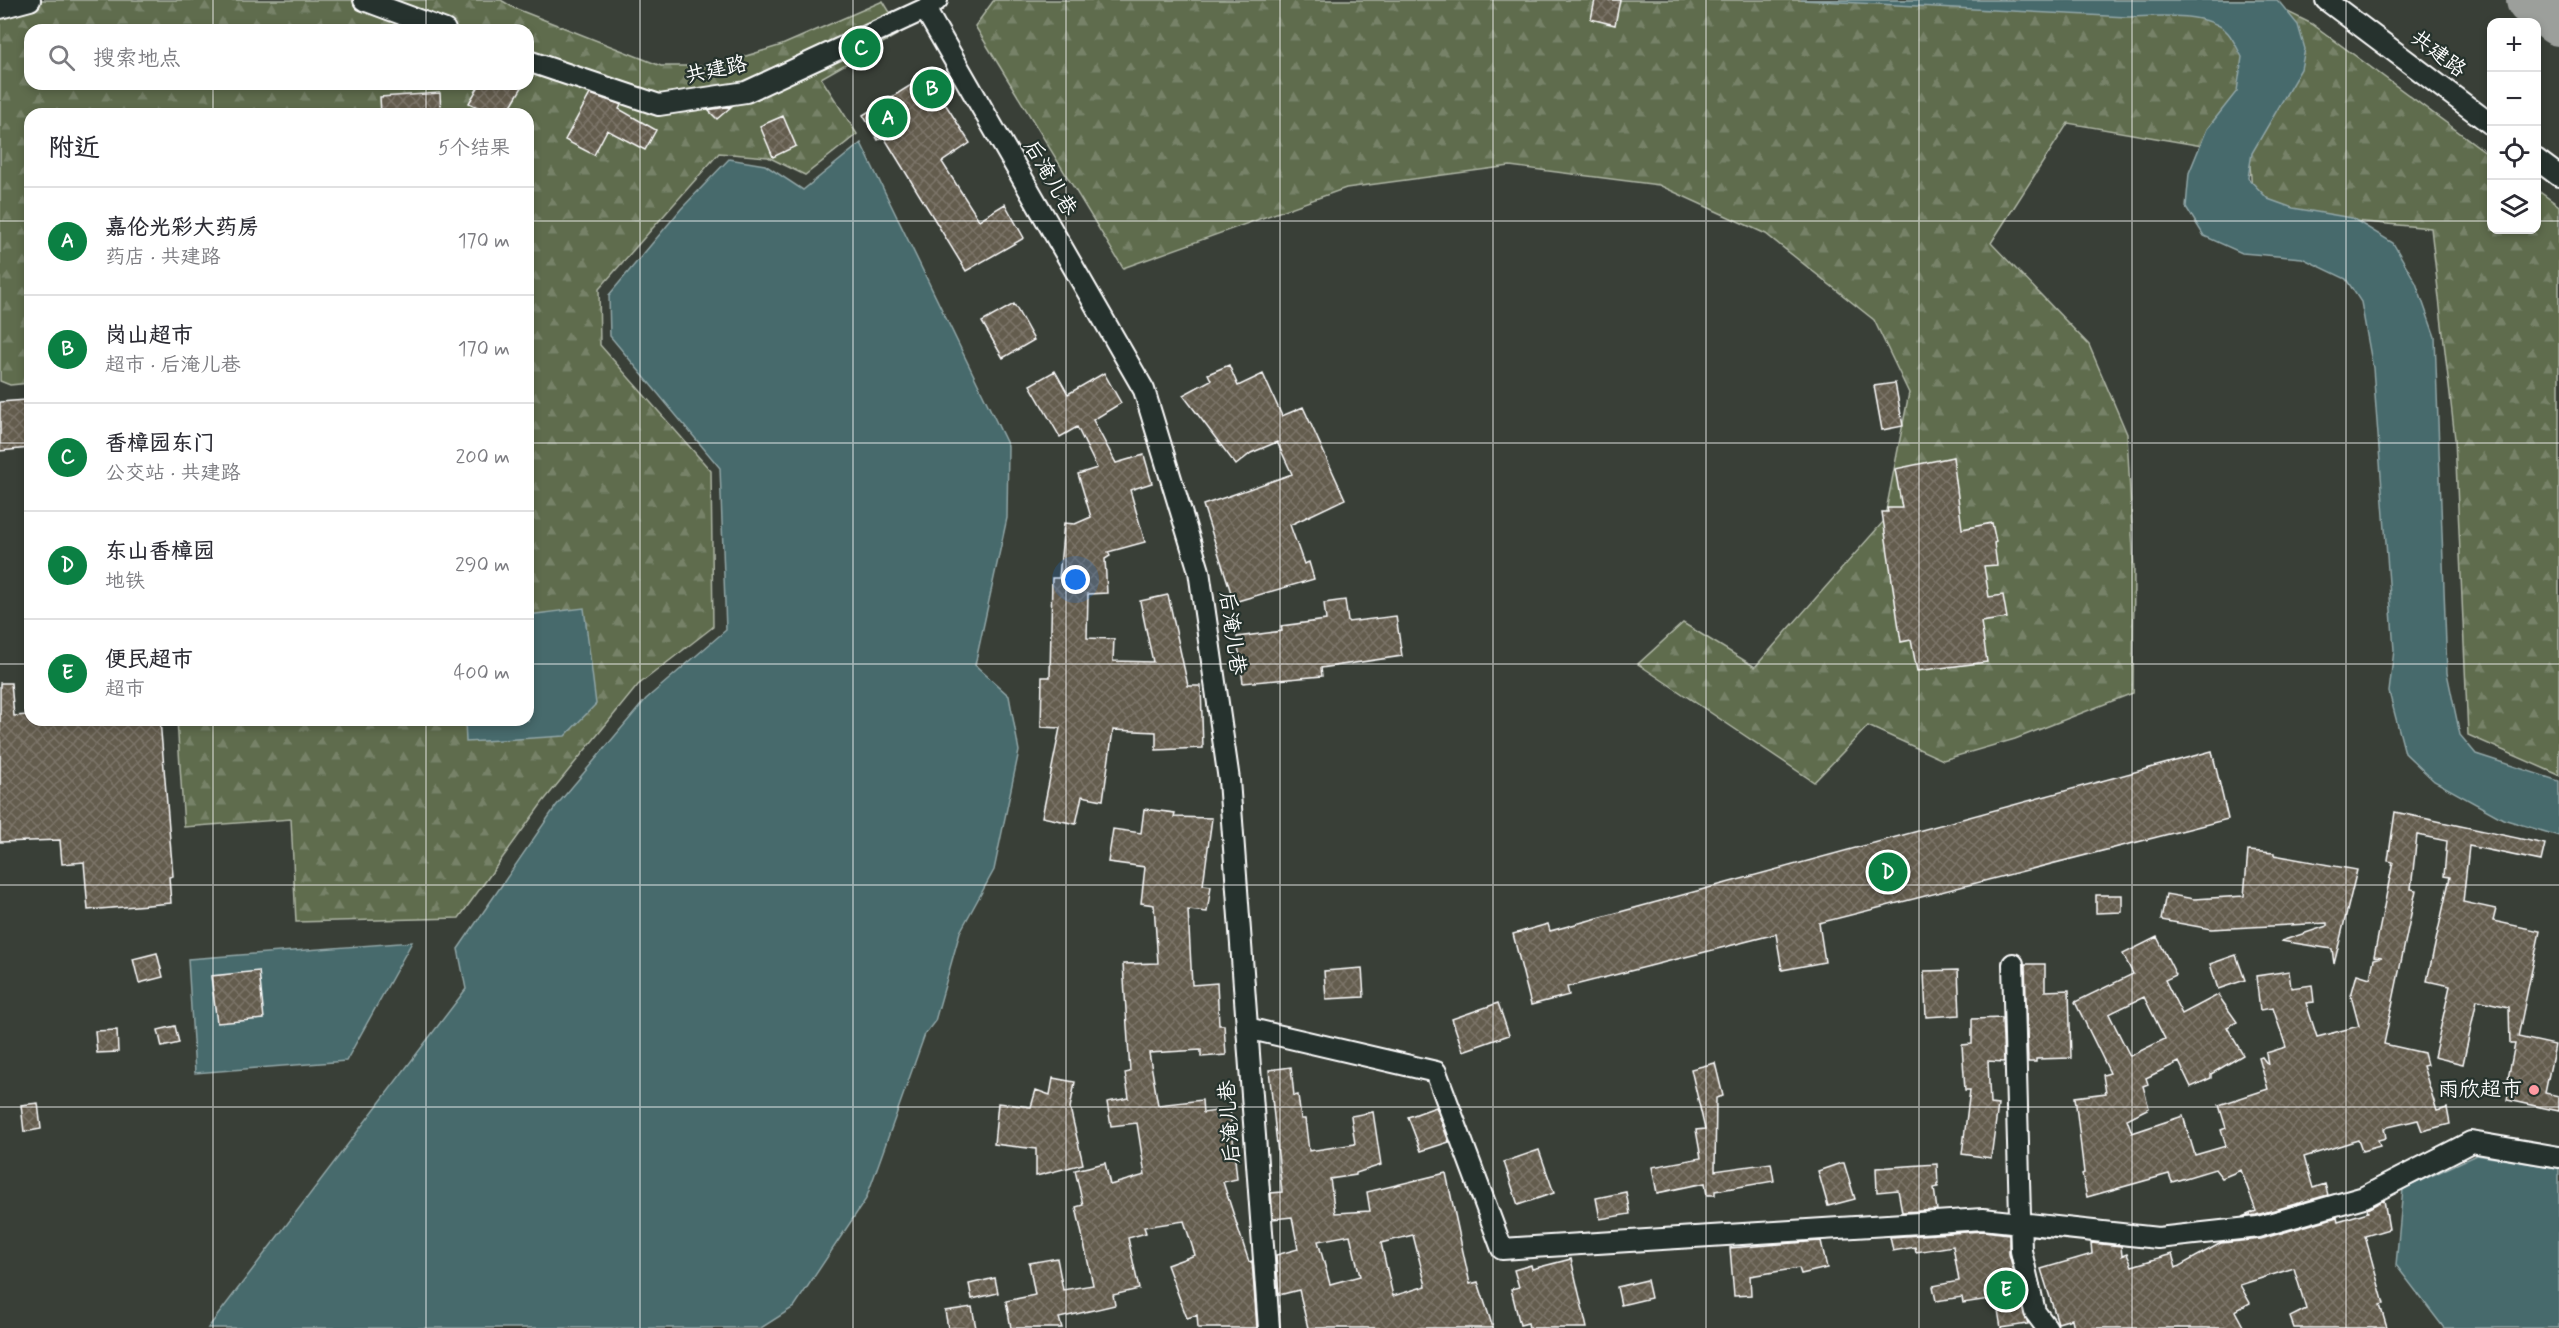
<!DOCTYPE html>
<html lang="zh">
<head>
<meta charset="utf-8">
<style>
  :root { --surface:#fff; --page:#f2f2f3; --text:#2b2b33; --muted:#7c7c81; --line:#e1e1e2; --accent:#0b8043 }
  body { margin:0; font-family:Mynerve,"LXGW WenKai TC",sans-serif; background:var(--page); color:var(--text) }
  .controls { position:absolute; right:18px; top:18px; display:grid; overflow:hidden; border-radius:12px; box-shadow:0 3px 9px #0003 }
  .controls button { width:54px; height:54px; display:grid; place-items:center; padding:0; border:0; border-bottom:2px solid var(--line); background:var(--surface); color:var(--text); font:30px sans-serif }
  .you { position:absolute; left:1076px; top:580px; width:21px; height:21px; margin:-15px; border:4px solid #fff; border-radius:50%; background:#1a73e8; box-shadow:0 0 0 9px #1a73e833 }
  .badge { display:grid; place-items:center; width:39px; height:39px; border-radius:50%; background:var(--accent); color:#fff; font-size:20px; font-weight:700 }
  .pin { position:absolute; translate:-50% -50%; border:3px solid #fff; box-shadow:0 2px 6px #0006 }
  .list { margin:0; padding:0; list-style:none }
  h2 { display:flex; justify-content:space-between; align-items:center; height:78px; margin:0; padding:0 24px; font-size:26px }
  h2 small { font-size:20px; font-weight:400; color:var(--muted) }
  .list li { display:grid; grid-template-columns:39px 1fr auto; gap:18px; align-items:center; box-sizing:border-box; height:108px; padding:0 24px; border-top:2px solid var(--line) }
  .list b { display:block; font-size:22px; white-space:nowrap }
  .list p { margin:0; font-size:20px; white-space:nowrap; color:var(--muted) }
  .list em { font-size:20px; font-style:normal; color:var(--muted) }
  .icon { flex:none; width:33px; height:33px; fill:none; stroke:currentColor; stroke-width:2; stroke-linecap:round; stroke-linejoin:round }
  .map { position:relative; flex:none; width:2559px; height:1328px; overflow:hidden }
  .search { position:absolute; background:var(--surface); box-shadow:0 3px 9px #0003; left:24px; top:24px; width:510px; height:66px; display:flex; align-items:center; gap:15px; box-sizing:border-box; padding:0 21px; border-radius:18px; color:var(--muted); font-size:22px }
  .panel { position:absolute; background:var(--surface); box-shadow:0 3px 9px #0003; left:24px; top:108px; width:510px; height:618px; border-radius:18px }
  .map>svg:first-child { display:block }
  .forest { fill:url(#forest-firs); stroke:#afb6a6; stroke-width:1.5; fill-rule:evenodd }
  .water { fill:#476a6c; stroke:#91a6a7; stroke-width:1.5 }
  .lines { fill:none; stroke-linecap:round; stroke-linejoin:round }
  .taxiway { stroke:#9c9f9b; stroke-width:52 }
  .building { fill:url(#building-cross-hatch); stroke:#fff; stroke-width:1.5; fill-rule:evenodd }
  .street-casing { stroke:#fff; stroke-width:24 }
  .street { stroke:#26332d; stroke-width:20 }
  .grid { fill:none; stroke:#fff; stroke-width:1.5; stroke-opacity:0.55 }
  .poi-dot { fill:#ff9aa2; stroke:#26332d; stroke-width:2 }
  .labels { text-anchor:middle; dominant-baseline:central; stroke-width:4.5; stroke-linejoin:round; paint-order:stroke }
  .street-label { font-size:21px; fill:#fff; stroke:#26332d }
  .poi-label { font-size:21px; fill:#fff; stroke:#26332d; text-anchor:end }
</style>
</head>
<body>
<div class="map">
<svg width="2559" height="1328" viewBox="0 0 2559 1328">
  <defs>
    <pattern id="forest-firs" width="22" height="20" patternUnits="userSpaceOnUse" patternTransform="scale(1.5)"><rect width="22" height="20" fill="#5f6c4d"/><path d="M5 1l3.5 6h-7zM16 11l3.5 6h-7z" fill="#778268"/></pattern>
    <pattern id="building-cross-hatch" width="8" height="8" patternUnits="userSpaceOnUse" patternTransform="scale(1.5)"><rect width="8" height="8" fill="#645c4e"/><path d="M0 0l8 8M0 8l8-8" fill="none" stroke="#7b7469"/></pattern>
  </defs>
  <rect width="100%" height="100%" fill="#393f37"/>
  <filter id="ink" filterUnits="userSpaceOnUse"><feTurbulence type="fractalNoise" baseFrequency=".0167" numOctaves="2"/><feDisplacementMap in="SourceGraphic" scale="12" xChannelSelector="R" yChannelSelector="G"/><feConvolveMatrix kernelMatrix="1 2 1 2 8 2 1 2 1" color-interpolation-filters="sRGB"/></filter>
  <g filter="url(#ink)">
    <path class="forest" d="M0,0h501l13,8 147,58h41l21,-3 59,-18 101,-44 19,31 -81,46 36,56 -52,41 -37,-18 -49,-4 -120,136 1,56 111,126 2,156 -75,58 -96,118 -83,115 -163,4 -5,-103 -107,8 -7,-107h351v-606h-498v269l-20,2 -10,-4zM30,30h498v54h-498z
      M994,0h1270l48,24 179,132 1,74h44l1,-40 22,16v569l-91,-40 -13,-296 -24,-211 -177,-16 -5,-58 -181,-31 -77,120 98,102 38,89 7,135 -1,124 -118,46 -72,21 -75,-34 -54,56 -176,-118 45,-41 72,44 129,-146 25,-128 -35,-73 -108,-86 -107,-49 -149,-19 -164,22 -223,80 -148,-242z"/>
    <path class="water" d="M1801,0h476l3,3 18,22 7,24 -4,20 -49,84 -4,25 20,21 25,9 59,10 41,25 23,40 19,54 12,336 13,62 16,19 83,27v55l-56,-17 -69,-38 -29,-28 -16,-61 5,-42 -21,-282 -12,-66 -15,-23 -44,-21 -60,-5 -38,-17 -18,-29 3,-34 18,-44 30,-38 5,-34c-4,-7 -8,-17 -14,-24 -19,-22 -75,-17 -101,-16z
      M861,143l147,303 -1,72 -32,147 34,31 10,55 -25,119 -34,62 -25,89 -10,13 -59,165 -72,108 -33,21h-553l258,-339 -8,-40 98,-143 90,-107 80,-69 -6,-162 -110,-132 -1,-41 72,-86 48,-50 36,6 38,25z
      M584,608l12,96 -31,32 -99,6 -1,-22h63v-105z
      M412,942l-66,119 -151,12 -7,-114z
      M2476,1155l83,13v160h-115l-48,-63 7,-76z"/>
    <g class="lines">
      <path class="taxiway" d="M2532,0l27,20"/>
    </g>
    <path class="building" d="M1595,0h25l-5,25 -24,-6z
      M927,75l43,68 -28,19 37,58 26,-16 19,34 -58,33 -82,-134 -6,3 -15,-25z
      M480,84h44l-18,30h-15l-22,-11z
      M440,93l1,21h-60l-1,-17z
      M590,94l29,10 2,1 -2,4 37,21 -11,20 -38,-20 -13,25 -29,-15z
      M732,106l-15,13 -9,-9z
      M783,116l13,30 -23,11 -13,-31z
      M1014,304l20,36 -31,18 -21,-36z
      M1229,365l9,21 25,-12 19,42 21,-9 42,92 -55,26 14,39 5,-2 5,17 -80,23 -31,-97 89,-31 -15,-32 -26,11 -15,12 -53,-70 28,-15 -3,-6z
      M1055,371l13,23 36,-21 17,30 -28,17 23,43 28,-8 8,28 -22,7 15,52 -37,10 2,4 -5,3 2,34 -19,1 -1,44 27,1 -1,22 40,1 -13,-61 28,-6 20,91h13l2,62 -47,2v-18l-43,-2 -10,70 -21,-4 -6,28 -34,-7 18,-89 -19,-1 1,-50h8l2,-99h7l5,-55 11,1 16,-7 -13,-43 19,-6 -20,-41 -17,10 -30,-52z
      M1895,383l8,43 -21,4 -8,-44z
      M26,400l4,48 -30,3v-49z
      M1953,457l9,72 30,-6 4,19 -2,1 3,22 -13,1 5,31 14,-2 4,23 -26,4 6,40 -70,9 -6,-31 -10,2 -19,-130h6l-1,-4h15l-7,-39z
      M1345,600l3,22 48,-6 6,40 -81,12 1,8 -79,7 -6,-46 45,-6 -1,-5 45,-6 -2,-17z
      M0,683h11l3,33 14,-1v5h132l13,156 -4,1 2,26 -83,7 -4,-48 -22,2 -2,-24 -60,2z
      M2212,751l16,68 -409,104 6,39 -43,8 -6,-36 -209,53 2,8 -38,10 -18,-71 35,-10 2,7z
      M1144,809l31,4 -1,4 38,1 -9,67 8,1 -4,26 -19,-2 4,75 25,-2 2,42h5l2,30 -25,2v-7l-52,3 9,52 44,-5 1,13 27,-4 7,70 -14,3 26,80 3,-1 5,67h-59l-1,-13 -10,3 -20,-53 28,-10 -11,-34 -40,6 2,6 -18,5 11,51 -26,6 2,10 -56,13 3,10h-51l-5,-27 29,-6 -6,-32 28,-5 6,32 30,-5 -17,-78 7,-2 -8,-35 30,-7 5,22 35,-10 -8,-52 -26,3 -4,-24 22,-4 -4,-25 5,-1 -7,-108 35,-1 -4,-58 -13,-2 4,-36 -37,-5 5,-33 28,4z
      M2395,812l150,32 -4,17 -72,-15 -6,56 33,7 -3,12 47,10 -22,106 37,8 -10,48 14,3v15l-52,-11 4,-20 -3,-1 7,-35h-5l-1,-37 -32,-7 -14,64 -29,-7 16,-71 -23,-5 23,-104 -6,-1 3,-35 -30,-6 -6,54 5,1 -32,154 40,9 3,12 -4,1 14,45 10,-3 3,16 -28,7 -4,-11 -34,8 2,10 -8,2 2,6 -18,5 -4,-11 -54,17 9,31 12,-4 3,11 -72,20 -14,2 14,-6 -15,-41 -19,8 -7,-9 -43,13 -3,-8 -82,23 -5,-23 2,-1 -9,-76 31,-4 -3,-18 7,-2 -35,-71 58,-28 -10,-20 34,-17 19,38 -11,5 17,34 36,-19 19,27 -10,5 16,28 -32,19v4l-20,9 -12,-25 -33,16 2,6 -5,2 6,22 -22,11 5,14 51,-17 12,39 31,-9 -5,-16 5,-2 -7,-23 49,-16 -9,-31 3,-1 6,8 -2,-12 20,-6 -13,-39 -13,2 -4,-34 33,-5 2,17 21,-3 2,17 -8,1 11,34 42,-11 -8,-30 6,-22 13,4 4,-19 8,-2 -8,-1 19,-94 -5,-1zM2144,997l21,42 -35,17 -21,-42z
      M2248,851l26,2v2l83,15 -23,94 -2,-15 -51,-8 46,-15v-3l-116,6 -50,-9 5,-26 28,5 50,-3z
      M2096,895h26v17l-26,1z
      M157,953l6,24 -24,6 -6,-24z
      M2236,955l9,25 -27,9 -8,-25z
      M2025,964h20v27l24,-1 2,68 -35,1v3h-8z
      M1362,968l2,29 -38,2 -2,-28z
      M1958,970l2,45 -34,2 -2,-46z
      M259,971l5,48 -47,4 -6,-47z
      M1498,1003l11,32 -46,16 -11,-32z
      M2002,1018l2,44 -16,-1 2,43 8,1 -7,53 -29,-4 8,-64h-5l-3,-45 10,-1v-25z
      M175,1026l4,17 -17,4 -4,-17z
      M117,1030l1,22 -21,1 -2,-22z
      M1715,1063l8,33 -7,2 -1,73 56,-8 3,18 -59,10v4h-8l-2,-12 -48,10 -5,-26 49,-9 -5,-28 9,-1 -14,-60z
      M1291,1067l3,29 4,-1 3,24h4l4,32 46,-7 -4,-28 22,-4 8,53 -25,8v2l-26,4 5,34 35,-2 -3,-19 79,-19 24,111 8,-2 15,46h-185l-9,-38 -20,5 -3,-40 22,-6 -6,-32 -19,2 -2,-26 11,-1 -13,-122zM1350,1235l10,41 -30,8 -12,-43zM1413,1235l13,51 -33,10 -12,-53z
      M1053,1078l22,4 -5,26 13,56 -47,12v-27l-42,-5 4,-41 33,4 5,-17 14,5z
      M38,1103l3,26 -17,3 -3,-27z
      M1436,1107l13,35 -28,9 -13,-34z
      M1539,1150l15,43 -36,12 -14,-43z
      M1841,1163h3l11,36 -27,7 -10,-35z
      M1937,1164l1,23 -4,1 3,22 -35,2 -4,-22 -21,2 -1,-24z
      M1626,1192l4,22 -30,5 -4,-21z
      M2384,1200l5,29 -24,7 19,68 -4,1 7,23h-93l-4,-11 16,-8 -12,-41 -54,17 10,18 -15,8 9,17h-170l-2,-9 -14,4 -17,-54 51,-15 -1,-11 30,3 1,10 5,-2 5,12 40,-12 4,14 45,-25 40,-4 76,-22 1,4 30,-9 -1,-3z
      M1983,1231l26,3v20l19,70 -27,4 -5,-30 -33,5 -1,-6 -26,4 -3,-15 26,-5 -6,-35 -37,6 -1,-5 -22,4 -3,-14z
      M1821,1241l6,27 -26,6 -2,-6 -49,8 1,19 -17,1 -4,-48z
      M1571,1259l16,69h-58l-1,-5 -8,2 -9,-36 8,-2 -5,-17 17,-5 1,4z
      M995,1278l3,15 -26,6 -3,-15z
      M1647,1280l4,18 -30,7 -4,-18z
      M972,1307l4,21h-28l-3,-17z"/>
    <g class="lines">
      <defs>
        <path id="street" d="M364,0l81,30
          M2326,0l166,125
          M0,8l30,-8
          M925,9l219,381 55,181 30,209 40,548
          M528,61l131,44 87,-13 179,-83 12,-9
          M2536,159l23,17
          M2013,964l8,287 14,61 12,16
          M1247,1028l189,44 66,177 481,-30 175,19 100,-11 106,-30 107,-55 88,15"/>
      </defs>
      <use href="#street" class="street-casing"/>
      <use href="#street" class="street"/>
    </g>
  </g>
  <path class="grid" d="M213,0v30M426,0v30M640,0v1328M853,0v1328M1066,0v1328M1280,0v1328M1493,0v1328M1706,0v1328M1919,0v1328M2132,0v1328M2346,0v1328M213,84v30M426,84v30M0,221h30M528,221h1964M2536,221h23M0,443h30M528,443h2031M0,664h30M528,664h2031M213,720v608M426,720v608M0,885h2559M0,1107h2559"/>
  <circle class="poi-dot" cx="2534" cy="1090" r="6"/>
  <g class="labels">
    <g class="street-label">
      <text transform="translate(2438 54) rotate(37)">共建路</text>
      <text transform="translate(716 70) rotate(-12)">共建路</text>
      <text transform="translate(1050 178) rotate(60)">后淹儿巷</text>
      <text transform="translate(1232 633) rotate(82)">后淹儿巷</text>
      <text transform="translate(1230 1122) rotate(-94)">后淹儿巷</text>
    </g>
    <g class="poi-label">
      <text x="2522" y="1090">雨欣超市</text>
    </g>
  </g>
</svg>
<div class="controls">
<button>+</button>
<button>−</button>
<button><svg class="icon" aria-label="locate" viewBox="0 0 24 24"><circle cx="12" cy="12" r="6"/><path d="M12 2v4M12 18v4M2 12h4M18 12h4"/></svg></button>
<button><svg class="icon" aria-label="layers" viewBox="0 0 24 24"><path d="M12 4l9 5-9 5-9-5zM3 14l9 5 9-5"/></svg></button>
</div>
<div class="you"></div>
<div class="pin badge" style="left:888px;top:118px">A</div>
<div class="pin badge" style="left:932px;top:89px">B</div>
<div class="pin badge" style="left:861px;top:48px">C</div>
<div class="pin badge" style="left:1888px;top:872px">D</div>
<div class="pin badge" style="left:2006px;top:1290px">E</div>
<div class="search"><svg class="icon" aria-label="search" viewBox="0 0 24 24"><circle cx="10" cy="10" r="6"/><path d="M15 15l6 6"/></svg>搜索地点</div>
<section class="panel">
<h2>附近<small>5个结果</small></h2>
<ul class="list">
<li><span class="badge">A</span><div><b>嘉伦光彩大药房</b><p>药店 · 共建路</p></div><em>170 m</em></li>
<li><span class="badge">B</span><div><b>岗山超市</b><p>超市 · 后淹儿巷</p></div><em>170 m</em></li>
<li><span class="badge">C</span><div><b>香樟园东门</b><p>公交站 · 共建路</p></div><em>200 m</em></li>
<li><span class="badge">D</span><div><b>东山香樟园</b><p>地铁</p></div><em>290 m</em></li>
<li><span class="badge">E</span><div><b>便民超市</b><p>超市</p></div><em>400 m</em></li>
</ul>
</section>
</div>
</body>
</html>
